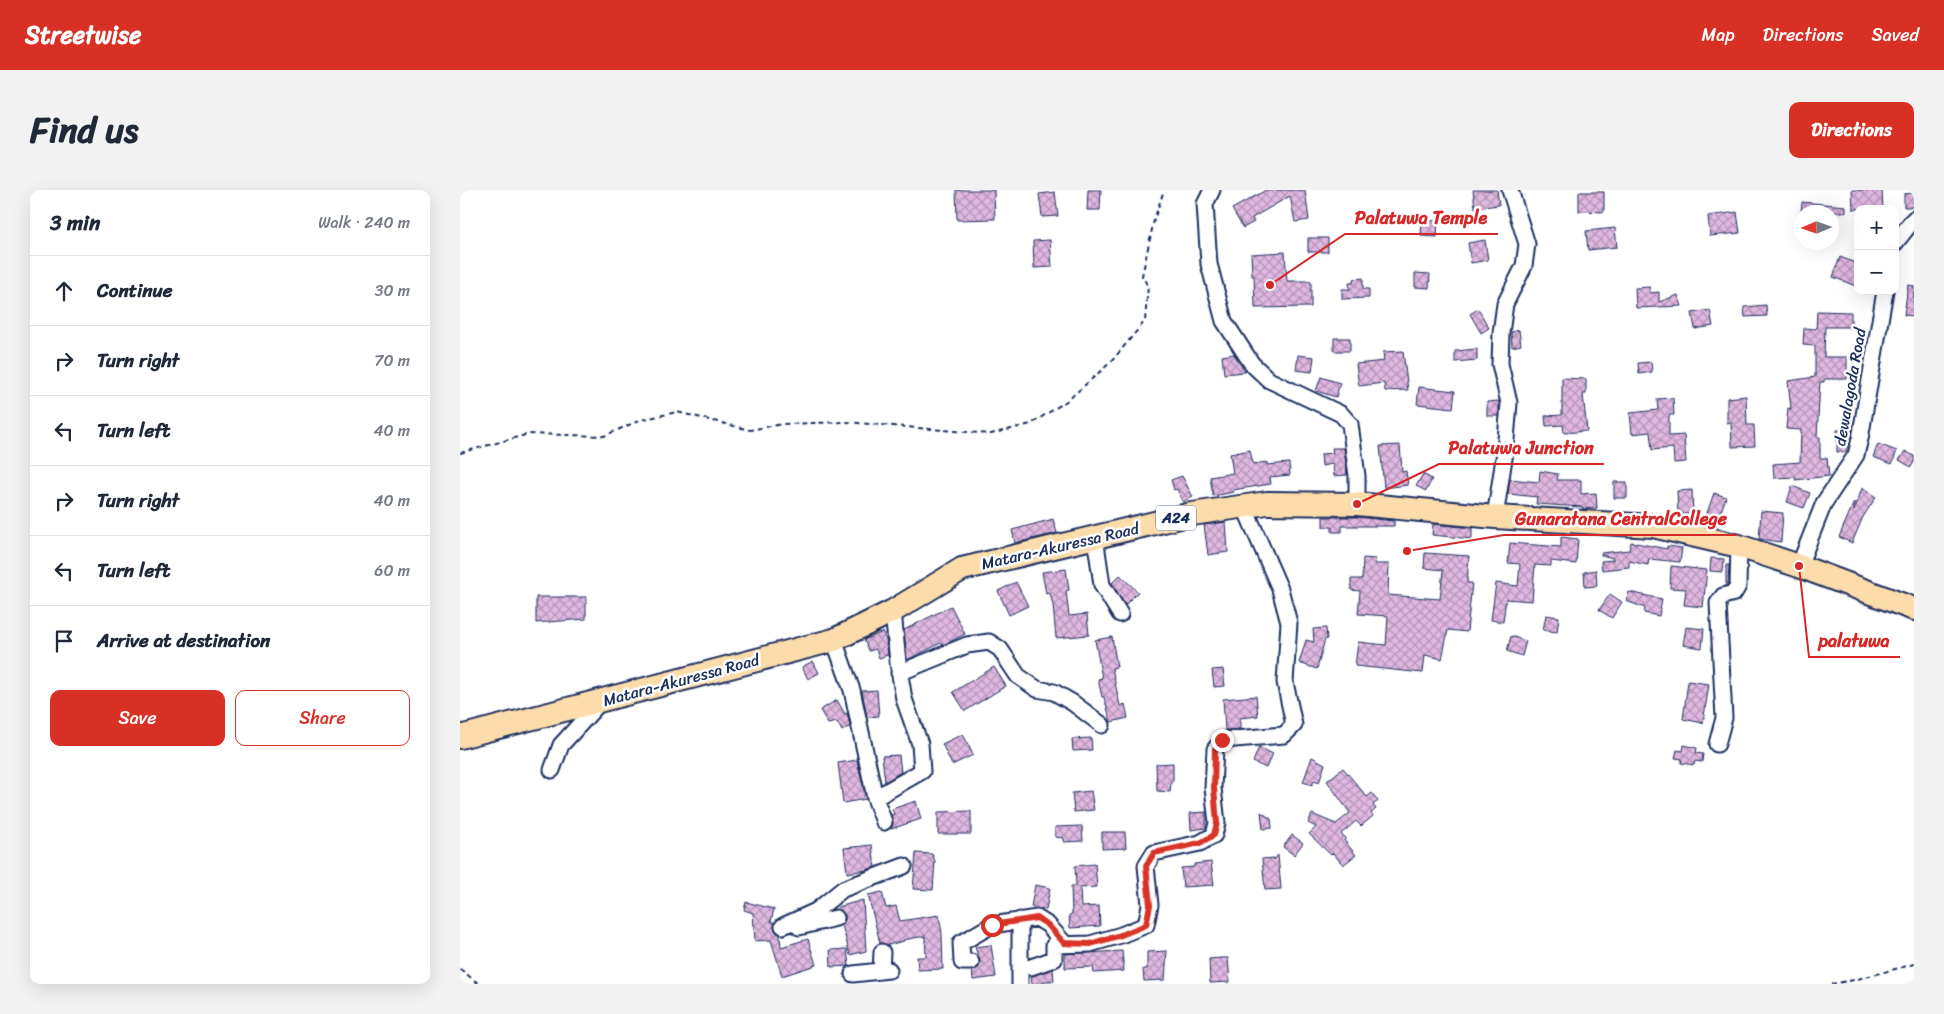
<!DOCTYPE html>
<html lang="en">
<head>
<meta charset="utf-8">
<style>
  :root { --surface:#fff; --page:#f2f2f3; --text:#1f2937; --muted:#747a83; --line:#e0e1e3; --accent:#d93025 }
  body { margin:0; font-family:Sriracha,sans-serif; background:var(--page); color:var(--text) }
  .controls { position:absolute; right:15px; top:15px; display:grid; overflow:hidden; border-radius:10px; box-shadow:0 5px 20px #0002 }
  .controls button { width:45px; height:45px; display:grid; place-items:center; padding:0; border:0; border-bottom:1px solid var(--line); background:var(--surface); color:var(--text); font:25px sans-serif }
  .compass { position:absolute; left:1334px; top:15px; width:45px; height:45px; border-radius:50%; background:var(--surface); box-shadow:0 5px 20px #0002; rotate:268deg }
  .stop { position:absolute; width:15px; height:15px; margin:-11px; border:4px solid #d93025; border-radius:50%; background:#fff }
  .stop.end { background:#d93025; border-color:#fff; box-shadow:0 1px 5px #0008 }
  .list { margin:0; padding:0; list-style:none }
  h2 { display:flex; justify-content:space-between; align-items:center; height:65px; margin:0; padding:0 20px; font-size:21px }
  h2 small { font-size:16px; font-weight:400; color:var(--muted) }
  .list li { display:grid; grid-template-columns:32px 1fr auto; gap:15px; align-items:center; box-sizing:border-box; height:70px; padding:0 20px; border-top:1px solid var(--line) }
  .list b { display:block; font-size:19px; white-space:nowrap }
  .list em { font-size:16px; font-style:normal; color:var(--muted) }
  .actions { display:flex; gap:10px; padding:15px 20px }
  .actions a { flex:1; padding:11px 0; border:1px solid var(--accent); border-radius:10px; text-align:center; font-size:18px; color:var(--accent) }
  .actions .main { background:var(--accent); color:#fff }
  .icon { flex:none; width:28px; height:28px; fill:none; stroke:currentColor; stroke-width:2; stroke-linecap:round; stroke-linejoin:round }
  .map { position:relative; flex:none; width:1454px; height:794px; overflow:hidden; border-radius:10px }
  header { display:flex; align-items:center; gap:30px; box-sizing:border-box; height:70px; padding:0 25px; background:var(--accent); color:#fff }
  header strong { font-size:24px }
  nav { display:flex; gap:28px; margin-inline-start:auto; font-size:18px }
  .intro { display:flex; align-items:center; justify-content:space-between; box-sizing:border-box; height:120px; padding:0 30px }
  h1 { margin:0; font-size:35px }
  .button { padding:12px 22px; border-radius:10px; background:var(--accent); color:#fff; font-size:18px; font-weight:700 }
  main { display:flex; gap:30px; padding:0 30px }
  aside { flex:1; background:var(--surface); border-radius:10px; box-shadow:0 5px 20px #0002 }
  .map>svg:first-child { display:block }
  .building { fill:url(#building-cross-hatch); stroke:#1b2f5e }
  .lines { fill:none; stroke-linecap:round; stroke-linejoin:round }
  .minor-casing { stroke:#1b2f5e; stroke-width:19 }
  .highway-casing { stroke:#1b2f5e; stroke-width:26 }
  .path { stroke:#1b2f5e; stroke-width:2; stroke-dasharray:5 4; stroke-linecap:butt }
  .minor { stroke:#fff; stroke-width:15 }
  .highway { stroke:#fddcac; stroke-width:22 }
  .route { stroke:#d93025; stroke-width:6 }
  .labels { text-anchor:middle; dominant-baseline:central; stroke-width:5; stroke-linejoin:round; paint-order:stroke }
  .shield { fill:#fff; stroke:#5f6d8e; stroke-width:1 }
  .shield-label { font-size:15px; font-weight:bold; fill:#1b2f5e }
  .street-label { font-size:16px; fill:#1b2f5e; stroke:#fff }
  .leader { fill:none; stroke:#d62828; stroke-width:2 }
  .callout-dot { fill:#d62828; stroke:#fff; stroke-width:2 }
  .callout-label { font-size:18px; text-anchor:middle; font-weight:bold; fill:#d62828; stroke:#fff; stroke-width:5; stroke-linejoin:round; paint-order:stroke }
</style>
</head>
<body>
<header>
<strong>Streetwise</strong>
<nav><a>Map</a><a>Directions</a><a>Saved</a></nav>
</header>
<div class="intro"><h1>Find us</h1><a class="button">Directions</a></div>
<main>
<aside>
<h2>3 min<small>Walk · 240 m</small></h2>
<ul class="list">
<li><svg class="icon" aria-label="ahead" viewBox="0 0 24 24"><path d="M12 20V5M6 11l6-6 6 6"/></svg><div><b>Continue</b></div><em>30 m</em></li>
<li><svg class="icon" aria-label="right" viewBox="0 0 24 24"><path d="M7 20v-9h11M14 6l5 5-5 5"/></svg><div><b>Turn right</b></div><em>70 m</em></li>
<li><svg class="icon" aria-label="left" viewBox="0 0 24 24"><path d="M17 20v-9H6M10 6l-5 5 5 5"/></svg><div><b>Turn left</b></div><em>40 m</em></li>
<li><svg class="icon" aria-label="right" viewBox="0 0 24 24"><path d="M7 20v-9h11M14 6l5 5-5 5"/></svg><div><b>Turn right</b></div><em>40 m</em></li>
<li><svg class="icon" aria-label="left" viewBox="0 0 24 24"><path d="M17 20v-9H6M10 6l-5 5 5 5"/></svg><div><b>Turn left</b></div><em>60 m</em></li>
<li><svg class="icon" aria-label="arrive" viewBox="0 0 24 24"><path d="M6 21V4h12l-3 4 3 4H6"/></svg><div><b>Arrive at destination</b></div></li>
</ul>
<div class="actions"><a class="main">Save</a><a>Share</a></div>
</aside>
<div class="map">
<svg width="1454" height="794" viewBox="0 0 1454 794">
  <defs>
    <pattern id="building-cross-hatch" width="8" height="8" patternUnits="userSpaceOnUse" patternTransform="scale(1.25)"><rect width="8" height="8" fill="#dfb7df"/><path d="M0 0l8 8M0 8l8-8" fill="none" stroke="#b495b8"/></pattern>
  </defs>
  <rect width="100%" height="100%" fill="#fff"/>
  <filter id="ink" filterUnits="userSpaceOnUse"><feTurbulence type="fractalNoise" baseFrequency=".02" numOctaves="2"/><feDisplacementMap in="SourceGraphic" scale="10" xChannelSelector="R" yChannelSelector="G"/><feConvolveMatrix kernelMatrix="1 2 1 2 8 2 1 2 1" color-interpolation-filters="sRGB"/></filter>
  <g filter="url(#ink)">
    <path class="building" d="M496,0h38l1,29 -38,1z
      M628,0h13l-1,20h-13z
      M806,0h39l4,30 -14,2 -5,-26 -38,22 2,4 -11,6 -11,-19z
      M1013,0h24l2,15 -24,3z
      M1392,0h30l1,19h-30z
      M595,2l3,24 -16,1 -3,-23z
      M1119,2h25v20l-25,-1z
      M1454,3v14h-10v-13z
      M1342,12l44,4v6h-45z
      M1277,22l3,21 -30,3 -2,-20z
      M962,30l16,1 -1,16 -16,-1z
      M1155,38l2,19 -29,3 -2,-19z
      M848,48h20v14h-20z
      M590,50l2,27 -18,1 -1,-27z
      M1025,50l3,20 -17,3 -3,-20z
      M825,62l2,29h24v26l-56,1 -1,-32h-2l-1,-22z
      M1380,67l18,7v23l-25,-10z
      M955,83l15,1 -1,14 -14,-1z
      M903,88v11h6v9l-27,1v-10h8l-1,-6h4v-4z
      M1448,95l6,1v30l-10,-1z
      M1190,97v6l9,-1v10l19,-7 4,11 -46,2 -1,-20z
      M1306,115l1,11 -22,1 -1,-10z
      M1018,119l11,19 -8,5 -11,-19z
      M1250,120l3,16 -18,3 -3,-16z
      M1357,121l34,1v15h-26l-1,30h23v22h-23v3h-4l-3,55h3v21h7l2,18 -34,4 1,-3 -22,1 -1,-14 27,-2 1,-32 -15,-1 2,-21 3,1 -3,-28 27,-4v-31l-12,-1 1,-17 12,1z
      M1059,140l2,15 -9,2 -1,-15z
      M874,148h16v13h-16z
      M1017,159v11l-22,2v-11z
      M943,161l5,39 -23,1 -1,-8 -25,3 -3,-22 28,-3 -1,-9z
      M774,164l11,18 -21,2 -2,-18z
      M838,165l16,2 -2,15 -16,-2z
      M1191,172l1,10 -13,2 -1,-11z
      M861,187l19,6 -4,14 -20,-6z
      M1102,188l24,1v15h-3l4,37 -23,2 -1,-8 -17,1 -1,-10 17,-1z
      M959,197l36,4 -2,17 -36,-4z
      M1286,206l1,29h7l1,21 -23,1 -1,-25 -4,1v-25z
      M1213,208l1,17h-5v21l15,-1 2,27 -12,1 -1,-15 -21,2 -2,-18 -18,2 -2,-21 28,-3 -1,-11z
      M1039,211v15h-12v-14z
      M1377,240h15l-6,22h-9z
      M1418,254l19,7 -5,13 -19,-7z
      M940,255l2,27 4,-1 2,14 -24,3 -4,-42z
      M872,258h12l3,27 -13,1 -1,-12 -11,2 -1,-12 12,-1z
      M790,260l3,14 14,-2v3l22,-2 1,12 -20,2 1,7 -38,6 1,2 -21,4 -3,-19 23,-4 -3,-19z
      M1445,261l9,5v6l-3,5 -12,-7z
      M1080,281l18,3 -1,6h24v14l15,-1 1,15 -14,1 -1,-2 -46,-3 1,-7 -29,-3 2,-15 29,3z
      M963,284l9,5 -6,12 -10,-5z
      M722,286l11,21 -10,5 -6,-13 -3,1 -3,-10z
      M1154,292h13v16h-13z
      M1332,296l18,7 -6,15 -17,-6z
      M1402,298l14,9 -13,20 -11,26 -13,-6 15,-35v9z
      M1232,300l1,24h-15l-1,-23z
      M1254,303l12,4 -8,23 -12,-4z
      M1301,321l22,2 -2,29 -22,-3z
      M863,327h33l38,4v5h-52v6h-10v-5h-9z
      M593,329l4,14 -42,10 -3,-13z
      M766,332l2,30 -20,3 -4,-30z
      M973,334l39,4v11l-40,-4z
      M1101,347l17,2 -2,25 -25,-3v5l-16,-1 -3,36 -26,-2 -3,23 -12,-2 5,-37 22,3 2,-22 -12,-1 2,-20 51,4z
      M1171,352l36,7v-3l15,2 -2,14 -31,-3 -1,6 -19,-4v6l-27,3 -1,-9 12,-1v-2l-12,-3v-2l28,-3z
      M965,363l44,3 -2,27h5l-5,49 -19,-2 -6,29 -17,-4 -2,18 -68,-7 3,-24 28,3 2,-29 -30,-2 2,-23 -9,-1v-11h11l1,-21 13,1 -1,5h14l-1,31 52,4 3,-29 -19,-2z
      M1251,368l13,1 -1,13 -13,-1z
      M1266,375h3l-1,19h-2z
      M1211,376l36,4 -4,37 -19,-2 2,-16 -16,-1z
      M606,379l3,21 -3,1 3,25 18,-2 2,21 -33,3 -3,-33 -3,-12 -4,1 -4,-22z
      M1136,380l1,16 -12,1 -1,-15z
      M660,385l18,17 -13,13 -13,-22z
      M556,392l12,24 -19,9 -11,-24z
      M1169,402l33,7 -3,17 -15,-3 1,-5 -19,-7z
      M1150,404l12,8 -10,16 -13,-8z
      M76,407h50v22l-50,4z
      M491,416l14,28 -22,11 -2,-2 -34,17 -3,-30z
      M1086,425l13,2 -2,15 -14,-2z
      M1226,437l18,2 -2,19 -19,-3z
      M866,438l1,11h-2l-8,30 -18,-6 7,-23 8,2 -1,-13z
      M423,442l3,8 2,15 -9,3 -3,-9 -7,2 -5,-11z
      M1051,446l15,5 -4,15 -15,-5z
      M652,447l5,30 -5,1 8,38 5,-2 3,14 -17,4 -7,-25h-2l-4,-18 4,-1 -7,-38z
      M353,471l6,12 -11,6 -6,-12z
      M534,477l12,19 -41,25 -12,-19z
      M763,479l2,17 -11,1 -2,-17z
      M1228,491l21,3 -6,39 -20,-4z
      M417,500l2,26 -12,1 -5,-26z
      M796,506l2,20 -18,2v11l-15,1 -2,-31z
      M377,510l8,14 2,-1 3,13 -8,5 -5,-9 -9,2 -8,-14z
      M503,544l10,21 -21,10 -10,-21z
      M631,548l1,12 -19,1 -1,-12z
      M1224,555l13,3 -1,5 7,1 -1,8 -7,-1 -1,4 -13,-2 1,-4 -7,-1 2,-8 6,1z
      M799,557l14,7 -7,14 -13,-6z
      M439,565l2,17 -16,10 -3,-26z
      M852,567l13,7 -6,19 -5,-2 -2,4 -9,-3z
      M397,570l9,39 -23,4 -5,-40z
      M713,573v18l-2,1 -1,10 -13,-1 -1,-27z
      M883,578l24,29 5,-4 6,8 -5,4 3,4 -5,4 2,3 -12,10 -5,-5 -15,13 5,4 -2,2 12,15 -13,10 -10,-12 -2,2 -22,-21 7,-7 -8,-4 4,-9 24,10 14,-11 -23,-32z
      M631,601l3,19 -20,2 -2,-19z
      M456,611l5,18 -30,10 2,-6 -2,-8 3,-1 -2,-5z
      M511,621v23h-33v-22z
      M746,622v16l-15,2 -1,-17z
      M801,622l10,7 1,9 -9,1z
      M622,636l1,15 -19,1v-4l-9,-1v-10z
      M642,642h23l1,16 -24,1z
      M832,645l11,8 -9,12 -11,-8z
      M412,655l3,22 -9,3 -19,3 -3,-25z
      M456,663l16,1 3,7 -2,29 -20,-1z
      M818,665l3,34 -16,1 -3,-31 12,-1v2z
      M751,672l3,23 -31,2 -2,-19 13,-1v-3z
      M635,674l2,23 -17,1 1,19 18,-1 1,20 -30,2 -1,-13 3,-1 -1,-28h5l-1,-20z
      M575,695l15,3 -4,22 -15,-3z
      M422,702l4,16 10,-2 4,15 39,-6 3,19 1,35 -25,1 -1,-13h9l-1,-21 -22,4 1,1 -16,4 -8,-2 -12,-48z
      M403,710l3,51 -16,4 -8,-30 3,-5v-5l-7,-8z
      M286,712l28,7 -3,13h4l-1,7 6,6 1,12 27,-8 8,26 -34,11 -11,-36 -16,1 -2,-28 -9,-3z
      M531,755l5,32 -23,3 -1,-9 7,-4 1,-5 -5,-15z
      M387,759l2,17 -18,1 -1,-17z
      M662,761l2,20 -30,2 -1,-6 -28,1v-14z
      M707,761l-2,29 -21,1 -1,-12h4v-17z
      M761,768h7l2,24 -20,1 -1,-24z
      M593,779l1,12h-10v3h-12l-1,-8z"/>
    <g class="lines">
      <defs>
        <path id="minor" d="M752,0l-7,14 4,60 15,57 28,43 17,16 72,34 9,10 7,52v28
          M1435,53l19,-24
          M1035,327l10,-65 4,-49 -9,-39 1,-31 4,-29 19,-38 3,-22 -17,-54
          M635,347l7,48 18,29
          M1339,376l25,-63 32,-48 4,-16 25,-148
          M374,450l18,50 23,108
          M439,483l68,-28 22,-3 11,7 18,27 19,13 17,3 19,11 29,22
          M1257,554l7,-26 -6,-115 5,-7 11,-3 4,-7 1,-40
          M92,580l9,-25 40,-44
          M424,632l-9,-24 47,-27 -2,-27 -16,-45 -6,-36 -5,-52
          M560,730v64
          M323,736l33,-15 27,-22 61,-23
          M339,737l37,-9
          M511,772h-9l-1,-19 31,-18 45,-7 11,7 16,18
          M571,777l23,-8v-14l36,-1 31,-9 25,-10 4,-20 -4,-39 8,-13 46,-10 14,-8 3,-12 -4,-35 2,-39 8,-9 61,-5 10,-10 -9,-43 4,-59 -9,-34 -36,-83
          M421,781l1,-19
          M393,784l36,-4"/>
        <path id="highway" d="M0,547l374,-97 59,-29 69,-42 230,-55 75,-11 90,1 138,13 158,9 86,20 60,20 115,43"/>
      </defs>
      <use href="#minor" class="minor-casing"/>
      <use href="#highway" class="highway-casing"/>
      <path class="path" d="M0,263l69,-19 75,2 36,-16 37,-8 73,18 32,-6 64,-2 145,12 40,-10 37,-24 43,-38 34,-41 3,-35 -6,-10 12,-56 10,-30
        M0,779l19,15
        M1371,794l23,-4 60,-16"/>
      <use href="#minor" class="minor"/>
      <use href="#highway" class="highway"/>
    </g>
  </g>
  <g class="lines" filter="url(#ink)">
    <path class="route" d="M532,735l45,-7 11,7 16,18 26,1 31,-9 25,-10 4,-20 -4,-39 8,-13 46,-10 14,-8 3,-12 -3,-35 1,-39 7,-9"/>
  </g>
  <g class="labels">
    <rect class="shield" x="696" y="315.5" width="40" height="25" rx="4"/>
    <g class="shield-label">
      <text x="716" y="328">A24</text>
    </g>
    <g class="street-label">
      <text transform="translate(1390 197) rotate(-80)">dewalagoda Road</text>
      <text transform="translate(600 356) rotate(-13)">Matara-Akuressa Road</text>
      <text transform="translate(221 490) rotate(-15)">Matara-Akuressa Road</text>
    </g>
  </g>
  <path class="leader" d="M810 95L885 44H1038M897 314L979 274H1144M947 361L1044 345H1277M1339 376L1349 467H1440"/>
  <g class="callout-dot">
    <circle cx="810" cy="95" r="5"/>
    <circle cx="897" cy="314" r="5"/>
    <circle cx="947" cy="361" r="5"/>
    <circle cx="1339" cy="376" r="5"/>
  </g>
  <g class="callout-label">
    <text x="961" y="34">Palatuwa Temple</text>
    <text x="1061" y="264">Palatuwa Junction</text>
    <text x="1161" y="335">Gunaratana CentralCollege</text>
    <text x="1394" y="457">palatuwa</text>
  </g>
</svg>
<div class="controls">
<button>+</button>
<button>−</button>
</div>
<svg class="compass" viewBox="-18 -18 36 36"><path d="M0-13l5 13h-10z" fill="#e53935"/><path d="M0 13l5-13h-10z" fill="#747a83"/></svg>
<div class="stop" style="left:532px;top:735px"></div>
<div class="stop end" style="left:762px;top:550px"></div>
</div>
</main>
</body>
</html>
